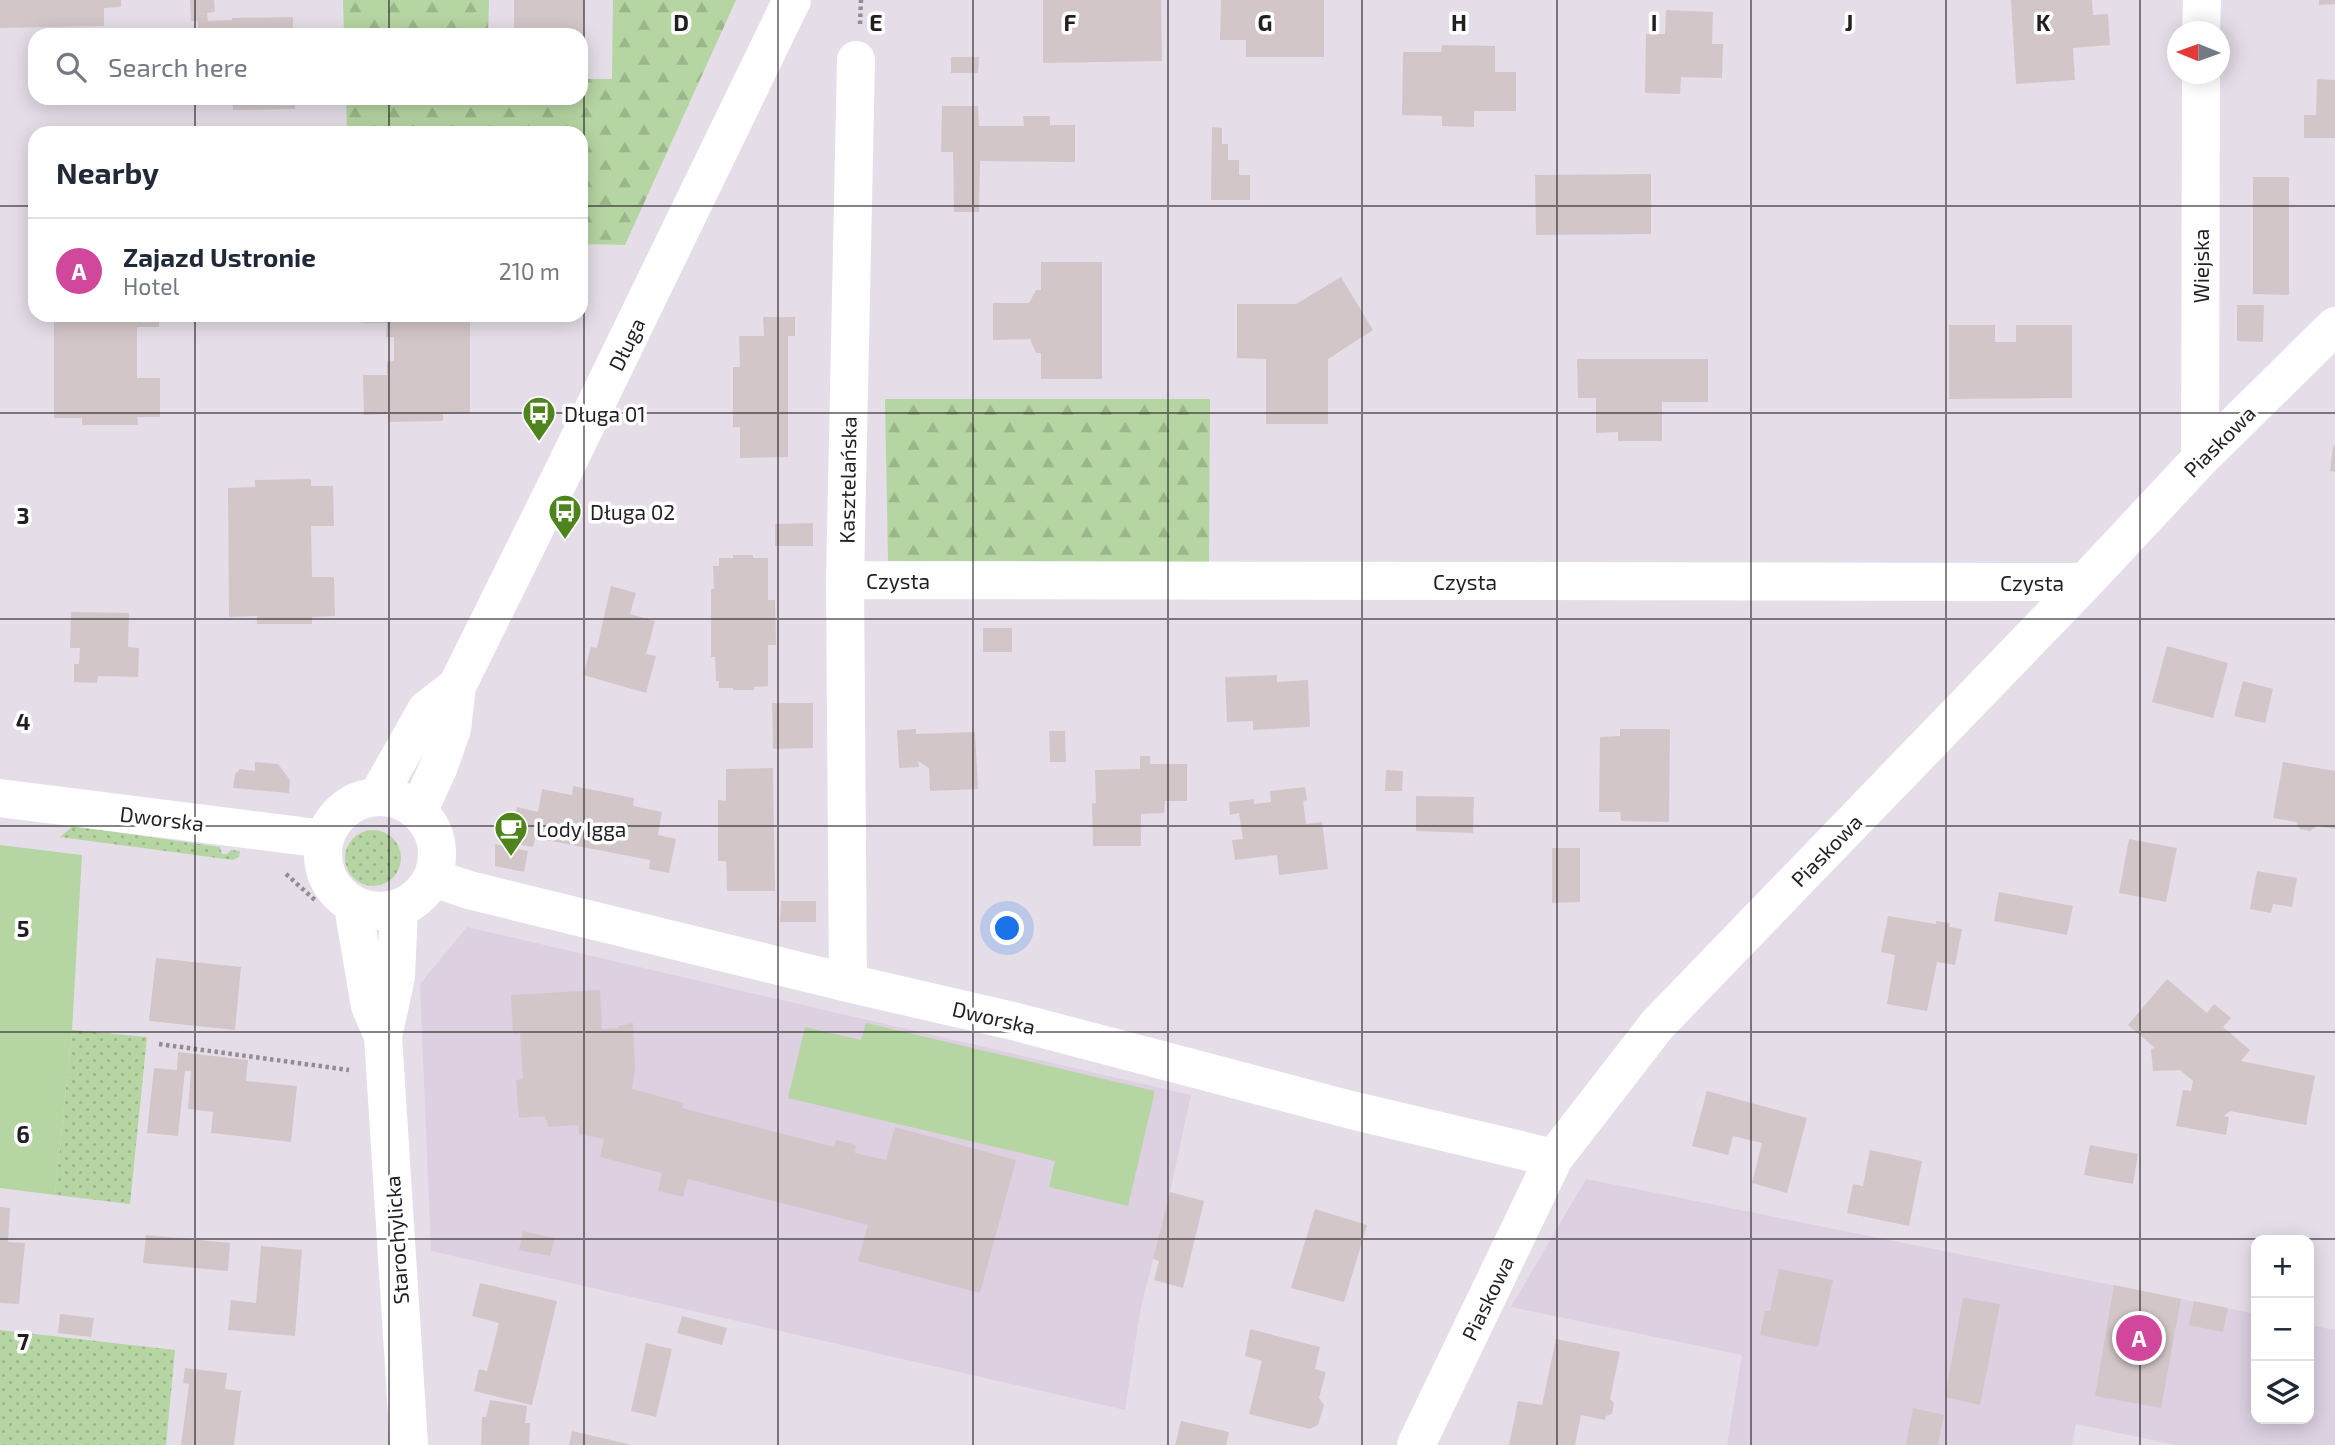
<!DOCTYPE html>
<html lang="en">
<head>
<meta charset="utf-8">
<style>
  :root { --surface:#fff; --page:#f6f6f7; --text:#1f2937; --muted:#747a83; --line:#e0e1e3; --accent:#2563eb }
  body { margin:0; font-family:"Exo 2",sans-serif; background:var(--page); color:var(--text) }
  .controls { position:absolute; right:21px; bottom:21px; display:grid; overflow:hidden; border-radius:14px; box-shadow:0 4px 18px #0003 }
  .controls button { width:63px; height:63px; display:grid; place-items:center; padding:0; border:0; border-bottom:2px solid var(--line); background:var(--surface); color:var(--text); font:35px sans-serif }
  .compass { position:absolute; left:2167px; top:21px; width:63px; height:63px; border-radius:50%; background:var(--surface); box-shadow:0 4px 18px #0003; rotate:271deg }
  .you { position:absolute; left:1008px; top:929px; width:24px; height:24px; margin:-18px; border:5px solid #fff; border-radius:50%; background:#1a73e8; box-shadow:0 0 0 10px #1a73e833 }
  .badge { display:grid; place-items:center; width:46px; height:46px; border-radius:50%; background:var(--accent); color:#fff; font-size:23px; font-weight:700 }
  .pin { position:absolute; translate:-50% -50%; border:4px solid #fff; box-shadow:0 2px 7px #0006 }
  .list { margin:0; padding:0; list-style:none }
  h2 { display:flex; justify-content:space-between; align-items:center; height:91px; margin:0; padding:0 28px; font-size:30px }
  h2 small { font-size:23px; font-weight:400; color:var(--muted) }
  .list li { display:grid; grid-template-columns:46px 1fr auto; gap:21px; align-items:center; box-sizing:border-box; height:105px; padding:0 28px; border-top:2px solid var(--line) }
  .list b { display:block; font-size:26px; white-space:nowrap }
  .list p { margin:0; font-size:23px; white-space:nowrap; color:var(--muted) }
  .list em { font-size:23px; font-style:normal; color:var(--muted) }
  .icon { flex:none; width:38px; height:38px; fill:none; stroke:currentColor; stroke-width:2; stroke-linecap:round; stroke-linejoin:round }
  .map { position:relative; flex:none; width:2335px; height:1445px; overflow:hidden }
  .search { position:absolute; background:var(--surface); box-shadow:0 4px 18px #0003; left:28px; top:28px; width:560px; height:77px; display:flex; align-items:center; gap:18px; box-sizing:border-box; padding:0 24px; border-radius:21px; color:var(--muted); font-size:26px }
  .panel { position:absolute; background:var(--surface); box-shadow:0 4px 18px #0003; left:28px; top:126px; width:560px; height:196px; border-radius:21px }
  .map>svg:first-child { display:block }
  .built { fill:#dcd0e1 }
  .grass { fill:url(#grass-dots) }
  .forest { fill:url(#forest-firs) }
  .garden { fill:#b5d5a2 }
  .building { fill:#d3c6c9 }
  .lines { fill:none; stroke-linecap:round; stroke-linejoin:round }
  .path { stroke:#928d95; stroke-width:4.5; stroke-dasharray:3.5 3.5; stroke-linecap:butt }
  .minor { stroke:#fff; stroke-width:38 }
  .grid { fill:none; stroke:#221f23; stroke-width:2; stroke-opacity:0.55 }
  .labels { text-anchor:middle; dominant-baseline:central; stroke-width:7; stroke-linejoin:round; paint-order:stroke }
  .street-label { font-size:21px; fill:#221f23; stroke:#fff }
  .poi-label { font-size:21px; fill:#221f23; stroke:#fff; text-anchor:start }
  .grid-label { font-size:23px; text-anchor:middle; font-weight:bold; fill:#221f23; stroke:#fff; stroke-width:7; stroke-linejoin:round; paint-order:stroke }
</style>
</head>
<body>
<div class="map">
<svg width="2335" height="1445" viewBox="0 0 2335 1445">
  <defs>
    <pattern id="grass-dots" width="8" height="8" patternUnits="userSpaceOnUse" patternTransform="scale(1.75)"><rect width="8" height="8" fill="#b5d5a2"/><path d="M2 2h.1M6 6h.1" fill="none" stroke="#9bb68b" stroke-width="1.8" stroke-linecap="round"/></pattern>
    <pattern id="forest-firs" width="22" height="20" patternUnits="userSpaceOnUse" patternTransform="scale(1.75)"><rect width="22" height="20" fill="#b5d5a2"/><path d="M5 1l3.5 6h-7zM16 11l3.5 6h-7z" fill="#9bb68b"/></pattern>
  </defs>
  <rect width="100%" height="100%" fill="#e5dee8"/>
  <path class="built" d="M467,927l724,168 -21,97 -29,115 -16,103 -694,-159 -11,-267z
    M1586,1179l670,135v105h53v-94l26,5v115h-159l-100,-21 -4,21h-345l15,-90 -231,-48z"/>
  <path class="grass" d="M73,826l147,21 2,7h5l4,-4 9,1 -1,6 -6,3 -173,-23z
    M345 858a28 28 0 1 1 56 0a28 28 0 1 1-56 0Z
    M72,1030l75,7 -17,167 -75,-9z
    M0,1330l175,20 -9,95h-166z"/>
  <path class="forest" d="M343,0h146l-1,35h-144z
    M613,0h123l-111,245 -44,-1v-111h-234l-1,-35h235v-19h31z
    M885,399h325l-1,163 -321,-1z"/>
  <path class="garden" d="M0,845l82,10 -10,175 -17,165 -55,-7z
    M866,1023l289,68 -27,115 -79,-19 6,-26 -267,-63 17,-71 56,13z"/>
  <path class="building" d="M0,0h121v7l-17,1v18l-104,2z
    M190,0h24l1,12 -8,1 1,8 24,-1v-2l61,-1v18h-95v-14h-7z
    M514,0h70l-1,45h-2v-10h-67z
    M1043,0h118l1,61 -119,2z
    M1221,0h103v57h-78v-17h-26z
    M2011,0h81l1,15 15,-1 2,31 -37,3 2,32 -59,4z
    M2319,0h16v4l-16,1z
    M1666,10l47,2 -1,32h11l-1,34 -41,-1 -1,17 -35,-1 1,-59h19z
    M1442,45l53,1v26h21v39h-42v16l-32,-1v-10l-40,-1 1,-63h38z
    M951,57h28l-1,16h-27z
    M2317,79l18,1v58h-31v-23h12z
    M233,98h62v11l-62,1z
    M942,106h36l1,20h45l-1,-10h27v9h25v37l-95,-1 -1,51h-25l-1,-60h-12z
    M1212,127l10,1v16h6v16h11v15h11v25h-39z
    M1651,174v60l-115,1 -1,-60z
    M2253,177h36v118l-36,-1z
    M1041,262h61v117h-61v-26h-5l-6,-14 -37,1v-37h36l7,-13h5z
    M1341,277l32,53 -45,29v65h-62v-65l-29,-1v-54h59z
    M2237,305h27l-1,37 -26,-1z
    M54,315h105v12h-22v51h23v39h-23l1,8h-56v-7h-28z
    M363,315h107v98l-27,1v7l-54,1 -1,-8 -24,1 -1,-40h24v-13l7,-1v-24h-8l1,-14h-24z
    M763,317h32v19h-7v121l-48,1v-31h-7v-60h7l-1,-31h25z
    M1949,325h46v17h21v-17h56v73l-123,1z
    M1577,359h131v43h-46v39h-44v-9l-22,1v-35h-18z
    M2333,446h2v26l-5,-1z
    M311,479v7h22l1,40h-23l1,51h22l1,39 -23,1v7h-55v-8l-28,1 -1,-129 27,-1v-7z
    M813,523v23h-38v-22z
    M733,555h20v3h15v42h7l1,45h-8v41l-14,1v3h-21v-2h-14v-7h-3l-1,-24h-4v-68h3l-1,-23h6v-8h14z
    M611,586l25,7 -6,21 25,7 -9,33 10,2 -10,37 -63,-18 8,-28 6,1z
    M71,612l58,1 -1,34 11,1 -1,29 -40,-1 -1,7 -23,-1v-18h5l1,-16h-10z
    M983,628h29v24h-29z
    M2167,646l61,17 -15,55 -61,-16z
    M1277,675v7l31,-2 2,47 -57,3v-9l-26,1 -2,-45z
    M2243,681l30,8 -8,34 -31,-7z
    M772,703h41v45l-40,1z
    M916,729v5l59,-2 3,57 -48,2 -1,-23 -11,-7 1,6 -20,1 -2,-38z
    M1620,729h50l-1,93 -48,-1 -1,-9h-21l1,-75 20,-1z
    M1049,731h16l1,31h-16z
    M1140,756h10v8h37v37h-22l-1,12 -23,1v32h-48l-1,-43h4l-1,-33 45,-1z
    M255,762l23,2 12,16 -1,13 -56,-5 2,-14 5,-5 15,2z
    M2283,762l52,9v58l-18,-3 -7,5 -10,-2 -4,-7 -23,-4z
    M773,768l2,123h-48l-1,-30h-8v-61l8,1v-32z
    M1386,770l17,1 -1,20h-17z
    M573,786l61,12 -1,8 29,6 -4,23 18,4 -7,34 -20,-4 1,-9 -115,-22 -2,9 -23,-4 7,-36 21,5 4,-23 30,6z
    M1305,787l2,13 -4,1 3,23 16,-2 6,47 -49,6 -2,-20 -42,5 -3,-20 11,-1 -4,-26 -9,2 -1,-13 25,-3v5l17,-2 -1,-11z
    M1416,796l58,1 -1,36 -57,-2z
    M2129,839l48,9 -11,54 -47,-9z
    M495,844l33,7 -4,21 -29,-6z
    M1552,848h28v54l-28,1z
    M2257,871l40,7 -5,29 -19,-3 -2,9 -21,-4z
    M1999,892l74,14 -6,29 -73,-14z
    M781,901h35v21h-36z
    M1888,916l48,8v-3l14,2 -1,4 13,2 -7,36 -18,-3 -10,49 -40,-7 8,-49 -14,-3z
    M156,958l85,9 -6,63 -86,-9z
    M2167,979l40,34 7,-9 17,14 -8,9 27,23 -9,11 74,15 -9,49 -76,-14 -6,5 5,1 -3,18 -50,-9 7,-36 8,1 2,-10 -13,-11 -27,1 -2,-22 4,-1 -27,-23z
    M600,990l2,39 16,-1v-2l15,-3 2,44 -3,22 52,14 -2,5 152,39 2,-7 20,5 -1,8 31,7 9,-33 121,33 -36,133 -122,-32 10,-36 -180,-46 -5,18 -25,-6 4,-18 -62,-16 4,-18 -25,-5 -1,-9 -30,2 -1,-7h-2l-1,-4 -25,2 -3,-38 7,-1 -3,-46 -7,1 -2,-39z
    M178,1052l70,8 -2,21 51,5 -6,56 -80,-9 2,-21 -25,-3 3,-38h-6l-7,65 -31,-3 7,-65 23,2z
    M1707,1091l100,27 -20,75 -35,-10 10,-40 -29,-7 -5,19 -36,-9z
    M2090,1145l48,9 -5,30 -49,-9z
    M1870,1150l52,11 -13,65 -62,-13 6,-29 10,2z
    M1170,1192l34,9 -21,87 -29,-8 5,-19 -6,-2z
    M0,1207l10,1 -2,34 17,1 -6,61 -19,-1z
    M1315,1209l52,16 -23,77 -53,-14z
    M523,1231l32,7 -5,18 -31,-6z
    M146,1235l84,8 -2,28 -85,-8z
    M261,1246l41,4 -7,86 -67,-6 3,-30 25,3z
    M1779,1269l54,11 -15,67 -58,-12 5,-24h5z
    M480,1283l77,18 -25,104 -58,-14 5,-22 8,2 12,-48 -27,-7z
    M2114,1285l67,14 -20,109 -66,-12z
    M1963,1298l37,6 -20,101 -35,-8z
    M2194,1301l34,7 -5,24 -34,-7z
    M60,1314l34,4 -3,19 -33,-4z
    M682,1316l45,12 -5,17 -45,-12z
    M1250,1329l70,18 -5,22 11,3 -7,26 5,7 -6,20 -8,4 -61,-15 13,-53 -17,-5z
    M1556,1339l64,13 -10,47 4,4 -2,11 -6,2 -1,4 -24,-5 -6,30h-66l9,-44 24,4z
    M646,1343l26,6 -16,68 -25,-6z
    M185,1368l42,5 -2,16 16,2 -7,54h-53l8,-61 -6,-1z
    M490,1400l37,6 -2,17h5l-1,22h-48l1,-28h4z
    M1913,1408l31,7 -6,30h-32z
    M1181,1421l48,11 -3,13h-51z
    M572,1431l56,13v1h-59z"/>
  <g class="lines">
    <path class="path" d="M860,24l1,-24
      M286,874l30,27
      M159,1044l190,26"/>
    <path class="minor" d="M2201,32l1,-32
      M2200,459l1,-385
      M845,580l1240,2
      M323 854a57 57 0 1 1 114 0a57 57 0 1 1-114 0Z
      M377,797l50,-88 30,-23
      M0,798l325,41
      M418,812l21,-46 13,-37 5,-43 107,-216 228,-470
      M433,878l36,12 379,93 169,39 334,88 203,48
      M353,906l17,100 13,30
      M399,908l-3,69 -13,59 26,409
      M848,983l-3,-403 11,-520
      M1416,1445l138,-287 103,-133 428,-443 115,-123 135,-133"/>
  </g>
  <path class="grid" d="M195,0v35M389,0v35M584,0v1445M778,0v1445M973,0v1445M1168,0v1445M1362,0v1445M1557,0v1445M1751,0v1445M1946,0v1445M2140,0v1445M195,98v35M389,98v35M0,206h35M581,206h1754M195,315v1130M389,315v1130M0,413h2335M0,619h2335M0,826h2335M0,1032h2335M0,1239h2335"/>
  <defs>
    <symbol id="bus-pin" viewBox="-11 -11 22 30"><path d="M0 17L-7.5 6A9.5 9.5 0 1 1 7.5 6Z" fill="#4d841c" stroke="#fff"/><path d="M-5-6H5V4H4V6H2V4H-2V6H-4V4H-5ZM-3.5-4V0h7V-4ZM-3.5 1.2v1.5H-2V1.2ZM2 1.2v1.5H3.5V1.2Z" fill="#fff"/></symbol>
    <symbol id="cafe-pin" viewBox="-11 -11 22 30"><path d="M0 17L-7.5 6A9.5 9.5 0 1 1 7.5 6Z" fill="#4d841c" stroke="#fff"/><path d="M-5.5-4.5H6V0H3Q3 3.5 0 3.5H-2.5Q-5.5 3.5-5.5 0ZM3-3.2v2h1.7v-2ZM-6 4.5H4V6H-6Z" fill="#fff"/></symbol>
  </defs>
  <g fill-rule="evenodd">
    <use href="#bus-pin" x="520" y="394" width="38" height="52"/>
    <use href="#bus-pin" x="546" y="492" width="38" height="52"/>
    <use href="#cafe-pin" x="492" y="809" width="38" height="52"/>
  </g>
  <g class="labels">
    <g class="street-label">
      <text transform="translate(2200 266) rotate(-90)">Wiejska</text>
      <text transform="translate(626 344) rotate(-64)">Długa</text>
      <text transform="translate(2219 441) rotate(-45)">Piaskowa</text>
      <text transform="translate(847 480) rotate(-89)">Kasztelańska</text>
      <text x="898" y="580">Czysta</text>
      <text x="1465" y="581">Czysta</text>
      <text x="2032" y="582">Czysta</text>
      <text transform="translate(162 818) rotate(7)">Dworska</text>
      <text transform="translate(1826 850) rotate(-46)">Piaskowa</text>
      <text transform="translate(994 1017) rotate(13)">Dworska</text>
      <text transform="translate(396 1240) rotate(-94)">Starochylicka</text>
      <text transform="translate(1487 1298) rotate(-64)">Piaskowa</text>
    </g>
    <g class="poi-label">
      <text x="564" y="413">Długa 01</text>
      <text x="590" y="511">Długa 02</text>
      <text x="536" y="828">Lody Igga</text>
    </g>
  </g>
  <g class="grid-label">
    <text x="681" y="31">D</text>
    <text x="876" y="31">E</text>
    <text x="1070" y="31">F</text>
    <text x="1265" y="31">G</text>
    <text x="1459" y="31">H</text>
    <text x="1654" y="31">I</text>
    <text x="1849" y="31">J</text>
    <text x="2043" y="31">K</text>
    <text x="23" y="524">3</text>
    <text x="23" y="730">4</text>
    <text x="23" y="937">5</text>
    <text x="23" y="1143">6</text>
    <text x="23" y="1350">7</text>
  </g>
</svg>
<div class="controls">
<button>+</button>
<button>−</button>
<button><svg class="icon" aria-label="layers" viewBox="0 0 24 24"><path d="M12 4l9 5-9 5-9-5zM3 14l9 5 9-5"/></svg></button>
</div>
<svg class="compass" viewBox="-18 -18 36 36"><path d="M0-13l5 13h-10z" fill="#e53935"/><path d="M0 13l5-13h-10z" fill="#747a83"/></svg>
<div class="you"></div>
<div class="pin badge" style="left:2139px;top:1338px;background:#d1479c">A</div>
<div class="search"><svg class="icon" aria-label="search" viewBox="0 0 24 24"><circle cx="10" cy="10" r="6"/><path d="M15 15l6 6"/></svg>Search here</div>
<section class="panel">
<h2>Nearby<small></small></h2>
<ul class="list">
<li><span class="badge" style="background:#d1479c">A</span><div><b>Zajazd Ustronie</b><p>Hotel</p></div><em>210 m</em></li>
</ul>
</section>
</div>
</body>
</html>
